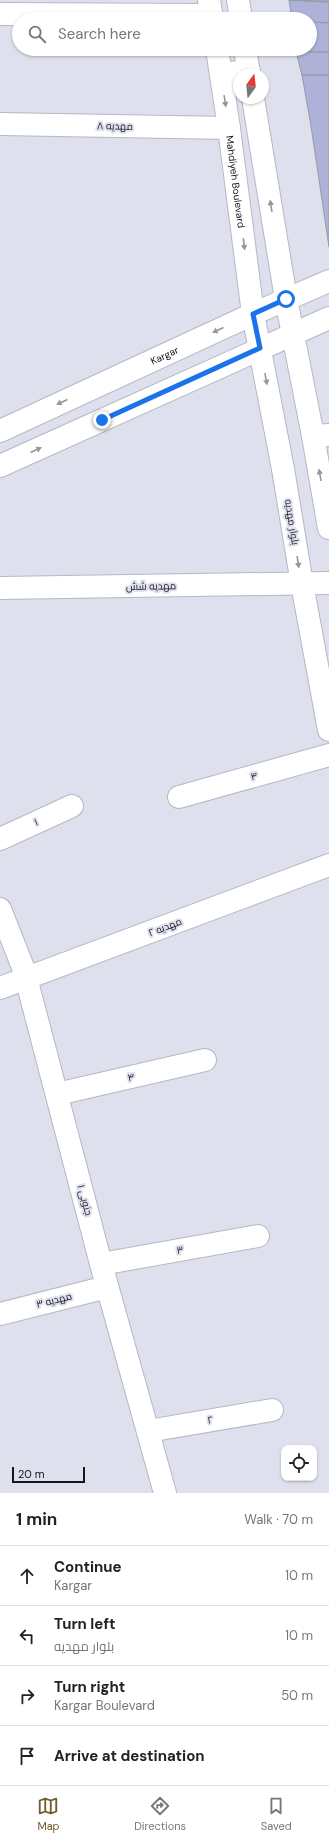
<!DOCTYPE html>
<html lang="en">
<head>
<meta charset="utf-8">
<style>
  :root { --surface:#fff; --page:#f2f2f2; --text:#222; --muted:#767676; --line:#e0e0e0; --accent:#6e5d2b }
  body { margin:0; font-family:"DM Sans",Cairo,sans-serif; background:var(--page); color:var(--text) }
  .controls { position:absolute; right:12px; bottom:12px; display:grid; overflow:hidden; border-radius:8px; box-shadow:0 1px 3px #0004 }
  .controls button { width:36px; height:36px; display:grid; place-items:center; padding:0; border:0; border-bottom:1px solid var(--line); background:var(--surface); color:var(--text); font:20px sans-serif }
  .compass { position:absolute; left:233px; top:68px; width:36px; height:36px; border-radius:50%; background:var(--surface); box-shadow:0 1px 3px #0004; rotate:15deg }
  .scale { position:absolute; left:12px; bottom:10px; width:73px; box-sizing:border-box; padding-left:4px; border:2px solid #15151a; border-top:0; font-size:11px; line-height:14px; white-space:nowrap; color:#15151a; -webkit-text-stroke:3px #dfe0ee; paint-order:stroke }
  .stop { position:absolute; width:12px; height:12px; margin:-9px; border:3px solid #1a73e8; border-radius:50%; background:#fff }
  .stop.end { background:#1a73e8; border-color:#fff; box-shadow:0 1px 4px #0008 }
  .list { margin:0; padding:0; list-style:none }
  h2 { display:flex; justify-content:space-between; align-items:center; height:52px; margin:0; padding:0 16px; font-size:17px }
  h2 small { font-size:13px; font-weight:400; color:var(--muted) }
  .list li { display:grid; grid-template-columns:26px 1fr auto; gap:12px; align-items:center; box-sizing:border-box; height:60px; padding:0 16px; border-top:1px solid var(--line) }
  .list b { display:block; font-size:15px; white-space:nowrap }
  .list p { margin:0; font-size:13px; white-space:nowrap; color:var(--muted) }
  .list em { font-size:13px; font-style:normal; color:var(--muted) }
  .icon { flex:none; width:22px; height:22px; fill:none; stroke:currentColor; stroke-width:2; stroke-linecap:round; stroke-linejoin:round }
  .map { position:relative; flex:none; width:329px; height:1493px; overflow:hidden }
  .search { position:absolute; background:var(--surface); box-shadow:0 1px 3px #0004; left:12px; right:12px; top:12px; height:44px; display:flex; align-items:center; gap:10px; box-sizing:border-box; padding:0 14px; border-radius:22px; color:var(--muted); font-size:15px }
  .sheet { height:292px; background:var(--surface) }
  nav { display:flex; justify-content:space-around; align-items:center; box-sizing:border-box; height:56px; border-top:1px solid var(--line); background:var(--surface); font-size:11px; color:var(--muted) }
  nav a { display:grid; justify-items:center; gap:2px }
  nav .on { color:var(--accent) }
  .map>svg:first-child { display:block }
  .building { fill:#aeb1d8; stroke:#999aa7 }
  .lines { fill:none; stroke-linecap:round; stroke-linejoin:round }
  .minor-casing { stroke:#b6b7c5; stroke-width:24 }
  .major-casing { stroke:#b6b7c5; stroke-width:24 }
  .minor { stroke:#fff; stroke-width:22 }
  .major { stroke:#fff; stroke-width:22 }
  .oneway { fill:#969698 }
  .route { stroke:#1a73e8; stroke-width:5 }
  .labels { text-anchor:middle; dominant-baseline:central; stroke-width:4; stroke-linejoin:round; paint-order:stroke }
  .street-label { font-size:10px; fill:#15151a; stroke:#dfe0ee }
</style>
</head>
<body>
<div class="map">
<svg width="329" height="1493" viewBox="0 0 329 1493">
  <rect width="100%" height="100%" fill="#dfe0ee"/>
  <path class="building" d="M289,0h40v2z
    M289,0l40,2v21l-19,-1v-3h-18z
    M310,22l19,1v29h-33v-3h14z
    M296,52h33v23h-27z
    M302,75h27v172l-18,-121z"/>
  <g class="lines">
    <defs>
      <path id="minor" d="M0,14l212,1
        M0,124l229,4
        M313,436l16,-1
        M0,588l329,-5
        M179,797l150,-42
        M0,839l72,-33
        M0,909l24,61 77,294 64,229
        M0,988l329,-123
        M57,1094l148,-34
        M101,1264l157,-28
        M0,1314l107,-27
        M148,1431l124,-21"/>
      <g id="major">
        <path d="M209,0l3,19"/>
        <path d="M238,0l3,19"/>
        <path id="s1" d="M217,49l12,79 24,186 30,155 19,115 27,146"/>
        <path d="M245,49l4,25"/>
        <path d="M221,74l28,-3"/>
        <path d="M253,98l33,201 27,137 16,92"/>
        <path id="s2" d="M0,431l253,-117 76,-33"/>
        <path d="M0,466l329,-148"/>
      </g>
    </defs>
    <use href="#minor" class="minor-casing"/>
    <use href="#major" class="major-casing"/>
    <use href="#minor" class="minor"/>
    <use href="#major" class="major"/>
  </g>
  <defs><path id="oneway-solid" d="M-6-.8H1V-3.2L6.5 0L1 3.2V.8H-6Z"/></defs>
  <g class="oneway">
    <use href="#oneway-solid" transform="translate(225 101) rotate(81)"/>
    <use href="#oneway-solid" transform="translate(271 206) rotate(-99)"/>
    <use href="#oneway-solid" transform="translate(244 244) rotate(83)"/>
    <use href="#oneway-solid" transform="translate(218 330) rotate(155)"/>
    <use href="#oneway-solid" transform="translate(266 379) rotate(79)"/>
    <use href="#oneway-solid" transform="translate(62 402) rotate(155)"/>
    <use href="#oneway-solid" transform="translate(36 450) rotate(-24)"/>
    <use href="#oneway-solid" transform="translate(320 475) rotate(-100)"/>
    <use href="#oneway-solid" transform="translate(298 562) rotate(81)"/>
  </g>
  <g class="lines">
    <path class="route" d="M102,420l158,-72 -7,-34 33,-15"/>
  </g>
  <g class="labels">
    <g class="street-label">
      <text transform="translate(115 126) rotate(1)">مهدیه ۸</text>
      <text stroke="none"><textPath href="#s1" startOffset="134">Mahdiyeh Boulevard</textPath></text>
      <text stroke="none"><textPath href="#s2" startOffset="181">Kargar</textPath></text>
      <text transform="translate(292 522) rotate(81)">بلوار مهدیه</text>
      <text transform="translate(151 586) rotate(-1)">مهدیه شش</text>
      <text transform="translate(254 776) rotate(-16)">۴</text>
      <text transform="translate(36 822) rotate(-24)">۱</text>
      <text transform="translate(165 927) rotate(-21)">مهدیه ۲</text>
      <text transform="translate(131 1077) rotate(-13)">۴</text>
      <text transform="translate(85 1200) rotate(75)">۱ جنوبی</text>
      <text transform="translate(180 1250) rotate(-10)">۳</text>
      <text transform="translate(54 1300) rotate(-14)">مهدیه ۳</text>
      <text transform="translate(210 1420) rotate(-9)">۲</text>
    </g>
  </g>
</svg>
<div class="controls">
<button><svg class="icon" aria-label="locate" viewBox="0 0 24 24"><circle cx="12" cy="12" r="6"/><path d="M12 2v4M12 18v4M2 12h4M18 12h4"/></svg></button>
</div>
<svg class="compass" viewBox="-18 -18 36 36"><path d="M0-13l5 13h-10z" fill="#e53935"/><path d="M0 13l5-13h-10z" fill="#767676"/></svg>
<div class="scale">20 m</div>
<div class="stop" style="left:286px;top:299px"></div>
<div class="stop end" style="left:102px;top:420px"></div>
<div class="search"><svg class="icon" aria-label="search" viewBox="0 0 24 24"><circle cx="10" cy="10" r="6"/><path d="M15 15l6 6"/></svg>Search here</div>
</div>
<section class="sheet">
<h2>1 min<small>Walk · 70 m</small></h2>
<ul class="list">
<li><svg class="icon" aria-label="ahead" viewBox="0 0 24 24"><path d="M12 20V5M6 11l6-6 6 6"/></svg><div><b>Continue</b><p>Kargar</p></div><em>10 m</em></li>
<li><svg class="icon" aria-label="left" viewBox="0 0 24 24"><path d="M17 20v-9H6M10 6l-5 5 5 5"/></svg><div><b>Turn left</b><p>بلوار مهدیه</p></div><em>10 m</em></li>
<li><svg class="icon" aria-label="right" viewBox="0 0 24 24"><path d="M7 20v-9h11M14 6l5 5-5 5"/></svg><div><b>Turn right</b><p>Kargar Boulevard</p></div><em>50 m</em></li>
<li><svg class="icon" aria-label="arrive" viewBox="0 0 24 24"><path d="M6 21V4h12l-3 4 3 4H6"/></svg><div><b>Arrive at destination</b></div></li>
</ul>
</section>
<nav>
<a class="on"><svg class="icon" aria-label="map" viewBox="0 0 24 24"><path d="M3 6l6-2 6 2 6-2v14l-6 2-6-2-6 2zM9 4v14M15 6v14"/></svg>Map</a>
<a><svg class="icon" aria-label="directions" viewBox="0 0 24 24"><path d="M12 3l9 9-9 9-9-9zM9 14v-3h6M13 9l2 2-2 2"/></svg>Directions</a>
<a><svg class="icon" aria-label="saved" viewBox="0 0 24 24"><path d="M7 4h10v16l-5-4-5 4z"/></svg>Saved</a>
</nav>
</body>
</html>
